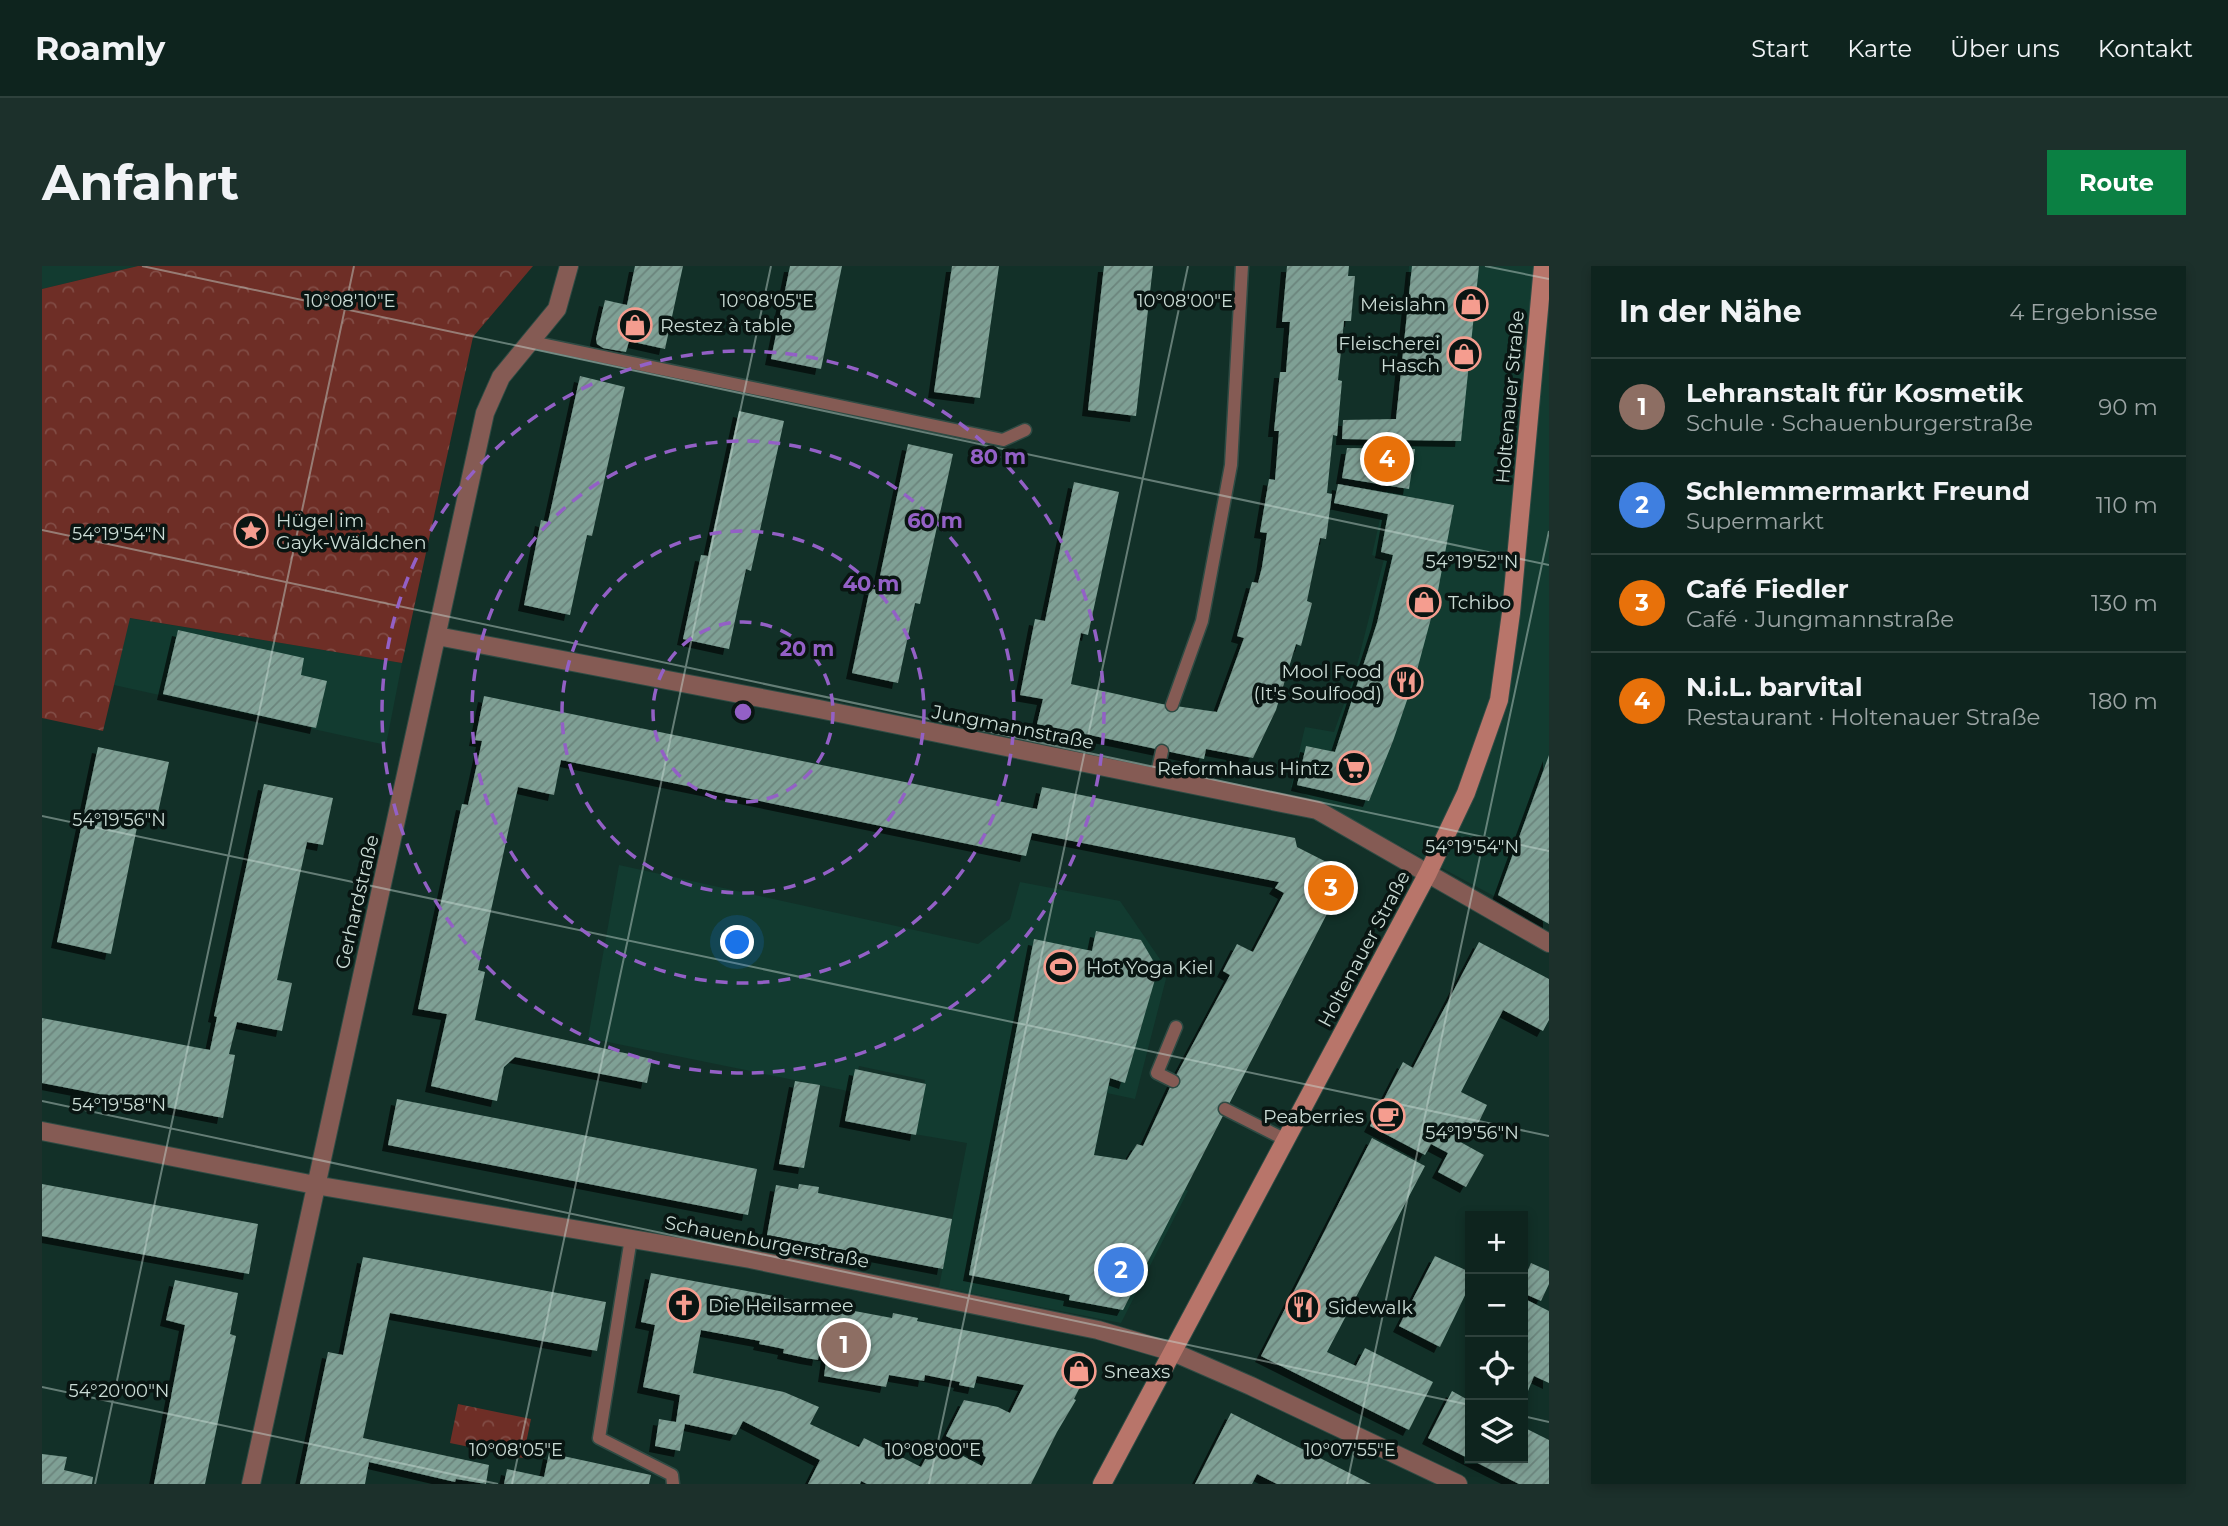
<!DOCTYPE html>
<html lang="de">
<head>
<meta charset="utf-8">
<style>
  :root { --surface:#0e241e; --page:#1c302b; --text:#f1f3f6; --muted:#9ba4a4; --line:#2e413c; --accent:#0b8043 }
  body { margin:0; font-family:Montserrat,sans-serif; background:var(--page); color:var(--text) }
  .controls { position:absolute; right:21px; bottom:21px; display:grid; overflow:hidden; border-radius:0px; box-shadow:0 4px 10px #0003 }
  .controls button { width:63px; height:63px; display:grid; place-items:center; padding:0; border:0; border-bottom:2px solid var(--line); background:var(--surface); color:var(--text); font:35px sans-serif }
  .you { position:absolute; left:696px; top:677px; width:24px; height:24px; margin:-18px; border:5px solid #fff; border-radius:50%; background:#1a73e8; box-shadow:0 0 0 10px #1a73e833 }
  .badge { display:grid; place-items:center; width:46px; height:46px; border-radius:50%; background:var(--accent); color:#fff; font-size:23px; font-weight:700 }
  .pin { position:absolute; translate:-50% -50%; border:4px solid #fff; box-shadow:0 2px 7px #0006 }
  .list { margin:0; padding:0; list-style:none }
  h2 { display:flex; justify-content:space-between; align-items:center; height:91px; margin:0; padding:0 28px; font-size:30px }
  h2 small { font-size:23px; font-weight:400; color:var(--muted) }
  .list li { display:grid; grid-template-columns:46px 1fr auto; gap:21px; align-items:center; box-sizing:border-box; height:98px; padding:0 28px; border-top:2px solid var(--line) }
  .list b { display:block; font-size:26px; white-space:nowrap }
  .list p { margin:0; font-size:23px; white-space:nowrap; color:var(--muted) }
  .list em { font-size:23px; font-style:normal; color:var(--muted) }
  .icon { flex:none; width:38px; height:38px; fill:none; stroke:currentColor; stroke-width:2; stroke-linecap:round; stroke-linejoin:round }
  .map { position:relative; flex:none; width:1507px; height:1218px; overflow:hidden; border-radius:0px }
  header { display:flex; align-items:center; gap:42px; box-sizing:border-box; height:98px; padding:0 35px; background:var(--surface); border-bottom:2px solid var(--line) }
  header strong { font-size:33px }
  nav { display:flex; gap:38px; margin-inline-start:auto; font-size:24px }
  .intro { display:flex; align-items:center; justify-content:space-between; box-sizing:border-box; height:168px; padding:0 42px }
  h1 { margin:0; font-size:49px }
  .button { padding:18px 32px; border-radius:0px; background:var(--accent); color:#fff; font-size:24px; font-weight:700 }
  main { display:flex; gap:42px; padding:0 42px }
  aside { flex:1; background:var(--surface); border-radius:0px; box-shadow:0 4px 10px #0003 }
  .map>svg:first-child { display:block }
  .built { fill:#123b30 }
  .park { fill:url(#park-crowns) }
  .building { fill:url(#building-hatch); fill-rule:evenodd; filter:url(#shadow) }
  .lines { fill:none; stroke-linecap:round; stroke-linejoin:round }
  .lane-casing { stroke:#2f4b44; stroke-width:15 }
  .street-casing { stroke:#2f4b44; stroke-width:20 }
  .secondary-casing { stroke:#2f4b44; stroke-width:20 }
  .lane { stroke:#855b54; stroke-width:12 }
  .street { stroke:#855b54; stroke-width:18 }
  .secondary { stroke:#b8756a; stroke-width:18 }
  .ticks { fill:none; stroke:#cadbd5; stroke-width:2; stroke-opacity:0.45 }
  .ring { fill:none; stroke:#9360c6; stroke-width:3.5; stroke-dasharray:12 9 }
  .labels { text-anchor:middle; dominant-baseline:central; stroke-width:7; stroke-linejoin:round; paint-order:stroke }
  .poi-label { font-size:19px; fill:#cadbd5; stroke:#091512; text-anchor:start }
  .street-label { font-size:19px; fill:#cadbd5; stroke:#091512 }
  .ticks-label { font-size:18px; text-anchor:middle; fill:#cadbd5; stroke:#091512; stroke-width:7; stroke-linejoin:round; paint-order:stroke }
  .centre { fill:#9360c6; stroke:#091512; stroke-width:3.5 }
  .ring-label { font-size:21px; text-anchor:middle; font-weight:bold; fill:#9360c6; stroke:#091512; stroke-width:7; stroke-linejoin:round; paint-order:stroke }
</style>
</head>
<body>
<header>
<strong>Roamly</strong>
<nav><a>Start</a><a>Karte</a><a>Über uns</a><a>Kontakt</a></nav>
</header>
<div class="intro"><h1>Anfahrt</h1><a class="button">Route</a></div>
<main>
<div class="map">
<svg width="1507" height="1218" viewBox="0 0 1507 1218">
  <defs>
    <pattern id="park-crowns" width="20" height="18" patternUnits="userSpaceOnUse" patternTransform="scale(1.75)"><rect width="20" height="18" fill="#6e2e26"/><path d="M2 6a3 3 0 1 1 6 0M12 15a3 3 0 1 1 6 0" fill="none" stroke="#814c45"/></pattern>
    <pattern id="building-hatch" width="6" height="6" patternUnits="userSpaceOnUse" patternTransform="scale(1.75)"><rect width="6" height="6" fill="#7fa095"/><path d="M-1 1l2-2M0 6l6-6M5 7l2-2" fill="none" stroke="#6b847c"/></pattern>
    <filter id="shadow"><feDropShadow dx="-6" dy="6" stdDeviation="0" flood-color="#0009"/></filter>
  </defs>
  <rect width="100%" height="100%" fill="#123028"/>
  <path class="built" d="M0,0h96l-96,23z
    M1367,0h140v650l-3,8 -255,-137 14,-60 29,5 21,-59 29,-114 -12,-4 29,-131z
    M87,352l273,45 -16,82 -272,-60z
    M577,599l359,79 32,-25 10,-37 100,19 48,70 -33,128 -28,-6 -13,62 37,7 57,29 -67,132 -182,-36 28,-144 -53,-9 11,-54 -66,-14 -6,26 -265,-54z"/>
  <path class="park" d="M96,0h395l-60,71 -71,326 -272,-45 -27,113 -61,-13v-429z
    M416,1138l73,15 -8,39 -73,-15z"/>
  <path class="building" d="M593,0h48l-18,83 -36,-8 -3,11 -23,-4 -6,-4 -1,-5 9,-39 22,5z
    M748,0h52l-21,103 -50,-10z
    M910,0h47l-19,132 -46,-6z
    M1062,0h49l-17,150 -48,-6z
    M1245,0h62l-1,10h7l-4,45h-7l-6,59 4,1 -5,55 -4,-1 -6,58 5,1 -6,45 -6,-1 -13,63 5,2 -11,43 -5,-2 -20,66 -23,48 -47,-9 -2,10 -167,-35 6,-25 -23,-4 15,-76 10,2 29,-139 45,10 -31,143 -7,-2 -10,51 91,20 55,8 27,-74 -7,-2 15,-54 6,1 4,-16 5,-34 -7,-1 9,-53 6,1 4,-49h-5l6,-59h6l4,-50h-8z
    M1370,0h67l-18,175 -119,-2 1,-19 53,-1z
    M538,110l45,11 -33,149 -5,-1 -17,80 -46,-10 17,-85 7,2z
    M697,145l45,10 -33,150 -5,-2 -17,80 -46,-10 18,-84 7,1z
    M866,178l45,10 -33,150 -5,-1 -17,80 -46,-10 18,-85 7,2z
    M1305,182l68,1 -6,40 -67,-11z
    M1296,218l116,21 -17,91 -21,78 -23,67 -24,60 -72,-16 9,-39 29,6 42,-129 16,-68 -12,-3 7,-38 -54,-11z
    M136,364l126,28 -3,17 26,6 -11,47 -153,-34z
    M442,430l553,113 5,-22 167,34 86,17 2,9 51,26 -225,437 -54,-10 1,-5 -101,-20 65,-336 58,12 4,-20 45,9 17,29 -33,114 -15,-5 -16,77 33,5 10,-16 6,2 30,-65 57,-106 -7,-4 14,-27 16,8 31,-59 -9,-5 4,-6 -247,-49 -6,23 -465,-96 -7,35 -36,-8 -40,183 7,2 -10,48 177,39 -5,24 -132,-26 -11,10 -7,34 -66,-15 16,-72 -29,-5 44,-205 6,1 14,-64 -7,-1z
    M56,481l71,15 -12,55 -17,-4 -29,141 -54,-12z
    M1507,489v169l-51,-29z
    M222,518l69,14 -10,47 -16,-3 -30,138 15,3 -10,48 -45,-9 -8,32 6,1 -12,63 -181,-35v-65l168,32 7,-33 -3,-1z
    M1437,676l70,37v41l-6,11 -40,-21 -42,82 26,13 -11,23 -11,-6 -10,17 29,16 -18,32 -28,-15 10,-19 -17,-9 -6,11 -55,-29 33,-64 10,6z
    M813,803l71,15 -10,51 -71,-14z
    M753,815l25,4 -16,83 -25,-4z
    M355,833l360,70 -9,46 -360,-70z
    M1330,872l53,28 -98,186 29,14 9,-18 68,34 -24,48 -148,-74z
    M0,918l216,40 -9,50 -207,-38z
    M757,918l20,3 -1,6 134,26 -9,50 -176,-34 9,-50 22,4z
    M1393,990l35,16v13l-30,62 -41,-21z
    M321,991l243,45 -9,49 -207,-38 -27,125 126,27 -3,19 -30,-5 -1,3 -86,-20 -4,22h-65l28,-132 15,3z
    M1489,997l18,8v13l-8,17 -18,-8v-12z
    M609,1007l241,45 1,-5 25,5 -1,3 167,32 8,10 -18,36 2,1 -19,32 -26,52h-164l-6,-3 -1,3h-52l12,-24 -77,-39 -7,14 -51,-11 -5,27 -25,-5 4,-27 17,3 4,-27 -37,-8 12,-62 -14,-3zM659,1064l59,11 -1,3 25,5 -1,4 23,5 12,2 1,-6 8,1 -3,21 62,11 3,-12 35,6 1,-6 35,7 -1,3 15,3 3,-12 47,9 -14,28 -12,-6 -34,-7 -18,36 40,21 -4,9 -47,-25 -14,26 -57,-29 -5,9 -49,-23 9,-17 -35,-15 -91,-19z
    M133,1014l63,13 -8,41 6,2 -31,148h-51l31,-159 -19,-5z
    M1481,1032l26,13v72l-15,-7 -6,15 -5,-2z
    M1410,1125l18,10v57h53v-31l26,13v44h-30l-91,-46z
    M1189,1147l89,45 51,26h-94l-20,-10 -5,10h-57z
    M507,1187l102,22 -2,9h-145l3,-15 37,8z
    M0,1188l25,3 -3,13 29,7 -1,7h-50z"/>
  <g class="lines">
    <defs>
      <path id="lane" d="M490,76l471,98 22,-10
        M1130,439l30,-84 29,-156 11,-199
        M1114,512l6,-27
        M1131,815l-16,-8 19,-46
        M1183,843l61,31
        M589,972l-32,200 73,37 1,9"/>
      <path id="street" d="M395,370l382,73 498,101 232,133
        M0,865l273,54 435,74 348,71 75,22 78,34 207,98
        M209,1218l234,-1071 16,-36 56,-68 12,-43"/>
      <path id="secondary" d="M1060,1218l326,-611 38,-80 33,-93 12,-87 32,-347"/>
    </defs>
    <use href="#lane" class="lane-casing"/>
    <use href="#street" class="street-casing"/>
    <use href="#secondary" class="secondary-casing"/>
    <use href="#lane" class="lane"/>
    <use href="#street" class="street"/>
    <use href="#secondary" class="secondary"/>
  </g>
  <path class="ticks" d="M100,0l1407,299M1443,0l64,13M0,264l1507,321M0,550l1507,320M0,835l1428,304M0,1121l456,97M1481,1150l26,6M53,1218l259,-1218M470,1218l259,-1218M887,1218l259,-1218M1305,1218l202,-953"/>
  <g class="ring">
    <circle cx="701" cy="446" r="90"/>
    <circle cx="701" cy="446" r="181"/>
    <circle cx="701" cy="446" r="271"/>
    <circle cx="701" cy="446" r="361"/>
  </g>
  <defs>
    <symbol id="shop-ring" viewBox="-11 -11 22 22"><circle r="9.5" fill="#091512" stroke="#f59d8f" stroke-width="1.5"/><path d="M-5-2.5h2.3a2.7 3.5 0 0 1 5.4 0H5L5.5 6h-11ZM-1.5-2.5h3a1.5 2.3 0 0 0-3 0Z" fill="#f59d8f"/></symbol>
    <symbol id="sight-ring" viewBox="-11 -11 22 22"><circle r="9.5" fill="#091512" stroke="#f59d8f" stroke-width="1.5"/><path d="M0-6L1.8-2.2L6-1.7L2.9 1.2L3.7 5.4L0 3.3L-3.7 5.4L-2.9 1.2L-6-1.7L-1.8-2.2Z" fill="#f59d8f"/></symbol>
    <symbol id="restaurant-ring" viewBox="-11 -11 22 22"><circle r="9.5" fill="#091512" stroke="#f59d8f" stroke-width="1.5"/><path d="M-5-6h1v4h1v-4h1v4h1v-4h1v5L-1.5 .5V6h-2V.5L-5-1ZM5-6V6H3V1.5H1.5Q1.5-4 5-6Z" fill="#f59d8f"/></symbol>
    <symbol id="supermarket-ring" viewBox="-11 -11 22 22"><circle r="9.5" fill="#091512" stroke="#f59d8f" stroke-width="1.5"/><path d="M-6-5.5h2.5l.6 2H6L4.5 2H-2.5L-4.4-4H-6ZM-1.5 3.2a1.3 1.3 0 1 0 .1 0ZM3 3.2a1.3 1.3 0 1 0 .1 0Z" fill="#f59d8f"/></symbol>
    <symbol id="stadium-ring" viewBox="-11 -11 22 22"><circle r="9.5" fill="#091512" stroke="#f59d8f" stroke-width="1.5"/><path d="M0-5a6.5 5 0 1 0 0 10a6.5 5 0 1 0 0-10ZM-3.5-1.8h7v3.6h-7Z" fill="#f59d8f"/></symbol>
    <symbol id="cafe-ring" viewBox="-11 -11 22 22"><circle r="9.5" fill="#091512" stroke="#f59d8f" stroke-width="1.5"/><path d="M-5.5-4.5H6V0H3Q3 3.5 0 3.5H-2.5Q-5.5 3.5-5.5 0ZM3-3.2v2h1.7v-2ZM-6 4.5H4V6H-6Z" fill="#f59d8f"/></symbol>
    <symbol id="church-ring" viewBox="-11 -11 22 22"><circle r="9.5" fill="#091512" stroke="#f59d8f" stroke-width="1.5"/><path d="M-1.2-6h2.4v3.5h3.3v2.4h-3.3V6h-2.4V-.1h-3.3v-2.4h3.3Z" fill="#f59d8f"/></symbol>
  </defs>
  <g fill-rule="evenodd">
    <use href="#shop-ring" x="1410" y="19" width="38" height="38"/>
    <use href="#shop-ring" x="574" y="40" width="38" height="38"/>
    <use href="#shop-ring" x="1403" y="69" width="38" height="38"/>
    <use href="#sight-ring" x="190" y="246" width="38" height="38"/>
    <use href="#shop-ring" x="1363" y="317" width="38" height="38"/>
    <use href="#restaurant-ring" x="1345" y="397" width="38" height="38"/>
    <use href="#supermarket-ring" x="1293" y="483" width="38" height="38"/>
    <use href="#stadium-ring" x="1000" y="682" width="38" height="38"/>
    <use href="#cafe-ring" x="1327" y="831" width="38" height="38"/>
    <use href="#church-ring" x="623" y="1020" width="38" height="38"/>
    <use href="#restaurant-ring" x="1242" y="1022" width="38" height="38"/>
    <use href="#shop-ring" x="1018" y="1086" width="38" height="38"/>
  </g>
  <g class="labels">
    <g class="poi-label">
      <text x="1404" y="38" text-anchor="end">Meislahn</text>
      <text x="618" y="59">Restez à table</text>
      <text x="1398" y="77" text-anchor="end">Fleischerei<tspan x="1398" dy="22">Hasch</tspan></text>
      <text x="234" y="254">Hügel im<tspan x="234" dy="22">Gayk-Wäldchen</tspan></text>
      <text x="1406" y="336">Tchibo</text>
      <text x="1340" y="405" text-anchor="end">Mool Food<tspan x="1340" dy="22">(It's Soulfood)</tspan></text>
      <text x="1288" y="502" text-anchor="end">Reformhaus Hintz</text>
      <text x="1044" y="701">Hot Yoga Kiel</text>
      <text x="1322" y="850" text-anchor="end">Peaberries</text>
      <text x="666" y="1039">Die Heilsarmee</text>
      <text x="1286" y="1041">Sidewalk</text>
      <text x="1062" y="1105">Sneaxs</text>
    </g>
    <g class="street-label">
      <text transform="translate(1468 131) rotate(-85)">Holtenauer Straße</text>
      <text transform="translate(971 461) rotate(11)">Jungmannstraße</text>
      <text transform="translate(315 636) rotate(-77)">Gerhardstraße</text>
      <text transform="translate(1322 683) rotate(-62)">Holtenauer Straße</text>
      <text transform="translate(725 976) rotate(11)">Schauenburgerstraße</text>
    </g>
  </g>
  <g class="ticks-label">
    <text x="308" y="41">10°08'10"E</text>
    <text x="725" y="41">10°08'05"E</text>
    <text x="1143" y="41">10°08'00"E</text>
    <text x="77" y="274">54°19'54"N</text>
    <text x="1430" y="302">54°19'52"N</text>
    <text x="77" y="560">54°19'56"N</text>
    <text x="1430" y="587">54°19'54"N</text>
    <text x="77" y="845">54°19'58"N</text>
    <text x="1430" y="873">54°19'56"N</text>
    <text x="77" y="1131">54°20'00"N</text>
    <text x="474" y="1190">10°08'05"E</text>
    <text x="891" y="1190">10°08'00"E</text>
    <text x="1308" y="1190">10°07'55"E</text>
  </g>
  <circle cx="701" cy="446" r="10" class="centre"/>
  <g class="ring-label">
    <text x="956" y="198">80 m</text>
    <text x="893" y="262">60 m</text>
    <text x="829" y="325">40 m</text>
    <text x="765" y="390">20 m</text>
  </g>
</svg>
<div class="controls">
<button>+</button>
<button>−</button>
<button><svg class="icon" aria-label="locate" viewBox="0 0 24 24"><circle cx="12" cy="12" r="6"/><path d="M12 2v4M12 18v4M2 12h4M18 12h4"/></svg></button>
<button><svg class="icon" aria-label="layers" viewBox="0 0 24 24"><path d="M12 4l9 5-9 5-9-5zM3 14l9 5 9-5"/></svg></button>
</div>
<div class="you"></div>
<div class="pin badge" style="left:802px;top:1079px;background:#8d6e63">1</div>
<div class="pin badge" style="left:1079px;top:1004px;background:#3f7fe0">2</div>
<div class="pin badge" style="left:1289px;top:622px;background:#e8710a">3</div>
<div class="pin badge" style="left:1345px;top:193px;background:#e8710a">4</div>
</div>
<aside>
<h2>In der Nähe<small>4 Ergebnisse</small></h2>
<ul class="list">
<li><span class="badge" style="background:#8d6e63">1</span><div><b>Lehranstalt für Kosmetik</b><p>Schule · Schauenburgerstraße</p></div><em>90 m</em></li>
<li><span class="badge" style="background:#3f7fe0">2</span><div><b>Schlemmermarkt Freund</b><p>Supermarkt</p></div><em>110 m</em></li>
<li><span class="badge" style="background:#e8710a">3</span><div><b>Café Fiedler</b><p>Café · Jungmannstraße</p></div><em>130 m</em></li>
<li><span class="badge" style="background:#e8710a">4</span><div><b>N.i.L. barvital</b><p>Restaurant · Holtenauer Straße</p></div><em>180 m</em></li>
</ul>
</aside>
</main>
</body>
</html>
